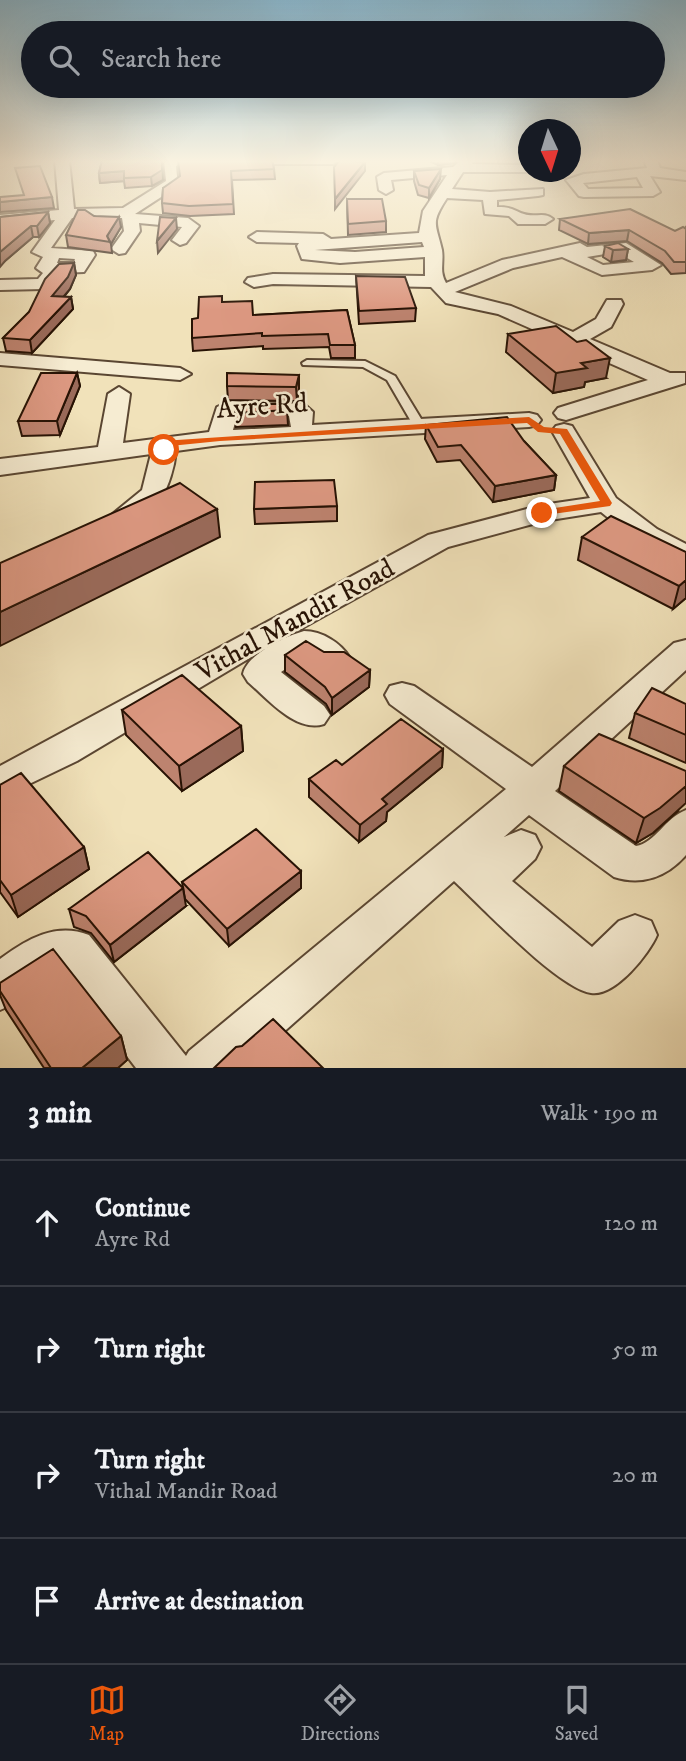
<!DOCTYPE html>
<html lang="en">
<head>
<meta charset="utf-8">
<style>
  :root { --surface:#171b24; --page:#20242c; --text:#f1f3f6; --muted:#9ea1a6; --line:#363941; --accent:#ea580c }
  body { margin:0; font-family:"IM FELL DW Pica",serif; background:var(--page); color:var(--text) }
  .compass { position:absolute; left:518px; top:119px; width:63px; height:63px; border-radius:50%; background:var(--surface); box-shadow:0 7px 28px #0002; rotate:176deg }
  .stop { position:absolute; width:21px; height:21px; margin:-16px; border:5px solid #ea580c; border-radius:50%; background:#fff }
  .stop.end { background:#ea580c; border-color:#fff; box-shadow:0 2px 7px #0008 }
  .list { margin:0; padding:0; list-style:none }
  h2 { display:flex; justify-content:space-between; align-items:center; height:91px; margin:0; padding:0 28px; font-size:30px }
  h2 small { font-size:23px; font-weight:400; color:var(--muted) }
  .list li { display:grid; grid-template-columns:46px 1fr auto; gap:21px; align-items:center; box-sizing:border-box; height:126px; padding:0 28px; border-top:2px solid var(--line) }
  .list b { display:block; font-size:26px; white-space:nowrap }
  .list p { margin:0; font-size:23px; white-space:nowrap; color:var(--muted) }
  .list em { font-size:23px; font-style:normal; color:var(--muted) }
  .icon { flex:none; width:38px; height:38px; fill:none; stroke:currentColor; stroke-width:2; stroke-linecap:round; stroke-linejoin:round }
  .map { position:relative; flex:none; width:686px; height:1068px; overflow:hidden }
  .search { position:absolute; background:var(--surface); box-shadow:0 7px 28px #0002; left:21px; right:21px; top:21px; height:77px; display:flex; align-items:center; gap:18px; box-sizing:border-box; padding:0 24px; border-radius:38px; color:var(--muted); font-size:26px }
  .sheet { height:595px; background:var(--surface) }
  nav { display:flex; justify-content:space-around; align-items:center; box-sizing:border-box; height:98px; border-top:2px solid var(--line); background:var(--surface); font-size:19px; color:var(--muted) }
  nav a { display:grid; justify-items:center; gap:4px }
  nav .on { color:var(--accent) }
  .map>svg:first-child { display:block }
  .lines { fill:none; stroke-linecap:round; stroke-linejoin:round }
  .lane-casing { stroke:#5a4632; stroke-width:4 }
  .street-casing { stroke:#5a4632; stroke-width:4 }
  .lane { fill:#f6ecd2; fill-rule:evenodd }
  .street { fill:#f6ecd2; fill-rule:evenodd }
  .wall { fill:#bd836f; stroke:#271204; stroke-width:2 }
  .shaded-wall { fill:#9a6a5a; stroke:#271204; stroke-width:2 }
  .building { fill:#dc9881; stroke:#271204; stroke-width:2 }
  .route { fill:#ea580c }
  .labels { text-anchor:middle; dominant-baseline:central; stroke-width:5; stroke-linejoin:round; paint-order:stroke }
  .street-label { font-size:28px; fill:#271204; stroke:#f6ecd2 }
</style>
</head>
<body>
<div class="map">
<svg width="686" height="1068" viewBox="0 0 686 1068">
  <rect width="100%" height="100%" fill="#f1e2ba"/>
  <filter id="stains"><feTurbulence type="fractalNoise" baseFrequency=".00286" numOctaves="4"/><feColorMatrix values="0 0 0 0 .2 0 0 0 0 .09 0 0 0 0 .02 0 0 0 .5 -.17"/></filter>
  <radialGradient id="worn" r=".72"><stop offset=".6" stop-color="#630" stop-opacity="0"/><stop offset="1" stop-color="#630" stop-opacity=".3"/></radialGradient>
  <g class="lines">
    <defs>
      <path id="lane" d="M307,360l58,1 30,15 31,51 -2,3h-8l-29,-50 -24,-13 -60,-2 -1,-2z"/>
      <path id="street" d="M55,160h14l5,49 49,-1 43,-27 -2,-20 23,-1 -11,6 2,20 -43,28 53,4 11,8 -13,17 -6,2 -8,-5 10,-13 -43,-4 1,8 -15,22 -6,1 -8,-5 13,-18 -2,-13h-50l-21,30 42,3 2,4 -11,17 -24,1 -11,15 -6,1 -43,1v-10l38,-1 5,-6 -7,-5 7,-11 -11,-5 23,-32 -55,5v-10l59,-5zM59,258l16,1 -2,4h-16z
        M238,160h101l-6,4h-89z
        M461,160h14l-3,4 56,1v7h5h-70l-11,17 38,3 53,-3v6l-5,1 -41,4v7c15,0 16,3 27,7 11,4 20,-3 29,5l-8,5h-27l-9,-8 -24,-2 -2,-14 -36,-2c-17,26 -11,25 -5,52 2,13 -3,21 4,33l56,-23 78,-17 7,4 39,-4 35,22 -9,5 -50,5 -40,-18 -49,11 -58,24 56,14 62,26 23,-13 11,-19h14l2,4 -12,23 -21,12 80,34h15v10l-119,37 -8,-2 -4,-5 4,-5 90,-28 -150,-66 -52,-11 -15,-16 -158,-3 -19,3 -9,-5 3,-4 25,-4 152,2v-19l-85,6 -38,-4 -5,-13 2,-3 -42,-1 -8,-5 8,-5 66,2 8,5 88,-6 4,-22 24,-36 -56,5 2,10 -7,4 -7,-4 -2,-13 7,-4 69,-6zM422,242l2,5 -69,5 -40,-2zM617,252l17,10 -31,3 -16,-8z
        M644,160h13l3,8 26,4v8l-36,-4 10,16 -7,4 -69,1 -5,-1 -13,-16 18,-6 63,-6zM637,177l6,11 -55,1 -5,-6z
        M0,353l180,15 11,6 -11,6 -180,-15z
        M119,387l11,7 -7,49 86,-11 8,-25 15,-6 72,3 9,8 -1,13 217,-12 8,2 4,5 -4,5 -8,2 -309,18 -44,6c-3,31 -22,82 -63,72l-4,-6 33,-27 9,-36 -151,21v-16l98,-12 10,-53zM237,415l52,1 2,11 -58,3z
        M564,424l8,2 44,72 41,31 29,15v20l-49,-23 -36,-29 -57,9 -96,26 -180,100 -191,114 -77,37v-32l428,-231 114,-30 48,-7 -38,-67 4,-5z
        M304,631c18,0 37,12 46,27l-4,8c-17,5 -25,-1 -39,-11l-26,17 43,34 6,9 -6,9c-28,9 -55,-24 -76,-42l-5,-8c4,-20 43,-38 61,-43z
        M686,640v30l-131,121 81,55c19,-3 29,-28 50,-36v45c-19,22 -44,31 -72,22l-85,-62 -25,22 17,-7 14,5 6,12 -6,12 -23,22 80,66 27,-26 16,-6 16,6 6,14c-8,19 -42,62 -66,58 -33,-5 -109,-86 -137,-112l-211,187h-107l-74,-97c-23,7 -39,30 -62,39v-51c27,-20 56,-37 89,-24l97,121 3,-5 317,-262 -116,-85 -5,-9 5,-9 12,-3 12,3 118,81 142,-124z"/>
    </defs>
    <use href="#lane" class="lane-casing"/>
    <use href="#street" class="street-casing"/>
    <use href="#lane" class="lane"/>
    <use href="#street" class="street"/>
  </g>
  <path class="wall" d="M102,160l61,20 -11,6 -27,2 -1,-7 -24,2 -1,-10z
    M272,160l2,9 1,10 -43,1 2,34 -44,2 -27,-3 -1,-10 1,-15z
    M427,160h30l-3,3 -16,2z
    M414,171l26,8 -11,19 -11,-3 -4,-14z
    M347,199l39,22v11l-38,3z
    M48,212l2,11 -11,14h-6l-28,24 -5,-44z
    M94,216l27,11 -10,17 1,9 -44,-6 -2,-12z
    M560,219l115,12 10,-2 1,-3v47l-15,1 -9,-11 -35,-22 -39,3 -29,-14z
    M605,246l23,3 -2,11 -15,2 -8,-5z
    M74,263l2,12 -6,14 -6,8h7l2,12 -41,44 -26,-2 -3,-13 26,-26z
    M356,276l60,32 -1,13 -56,3z
    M223,302l30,13 94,-5 8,35v13h-24l-2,-11 -66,2v-3l-70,5 -1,-13z
    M508,334l98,44 -21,4 -1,5 -31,6 -47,-41z
    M77,373l3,13 -20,49 -38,1 -4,-15z
    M299,375v14l-2,12 -69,-1 -1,-14z
    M287,410l1,15 -52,2 -1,-14z
    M426,425l98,16 32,34 -2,15 -61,12 -33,-42 -23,2 -12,-23z
    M337,506v15l-82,3 -1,-15z
    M582,537l104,15v46l-13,11 -95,-49z
    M324,652l46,18 -1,17 -37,28 -6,-11 -41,-32v-17z
    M686,704v59l-57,-25 6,-25z
    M122,710l119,16 2,25 -61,40 -56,-56z
    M443,749l-1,18 -55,45 -1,9 -27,21 -50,-45v-18l33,-14z
    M564,766l114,45 -25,22 -17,10 -77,-52z
    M0,785l84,62 5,22 -71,48 -18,-25z
    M301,871v17l-72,58 -44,-47 -3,-17z
    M186,906l-72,56 -23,-29 -17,-6 -5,-18z
    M0,983l121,53 6,24 -9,8h-74l-38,-58 -6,-15z"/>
  <path class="shaded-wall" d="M162,160l1,20 -11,6 -1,-9z
    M438,160h19l-3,3 -16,2z
    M365,162v9l-30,38v-10z
    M441,169l-1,10 -11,19v-10z
    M124,171v10l-24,2 -1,-10z
    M52,197l2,11 -54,4v-10z
    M48,212l2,11 -11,14 -2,-11z
    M119,217l2,10 -10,17 -4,-8z
    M176,218l1,11 -19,24 -1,-12z
    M31,226l2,11 -28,24 -5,6v-15z
    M629,230l-2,11 -39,3 1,-11z
    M628,249l-2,11 -15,2 2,-12z
    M74,263l2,12 -6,14 -16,19 -2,-12z
    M71,297l2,12 -41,44 -2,-13z
    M610,358l-4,20 -21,4 -1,5 -31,6 3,-20 25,-10z
    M77,373l3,13 -20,49 -3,-14z
    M299,375v14l-2,12 -1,-14z
    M556,475l-2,15 -61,12 2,-16z
    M217,509l3,28 -220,109v-34z
    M686,580v18l-13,11 6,-23z
    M370,670l-1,17 -37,28v-17z
    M241,726l2,25 -61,40 -3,-25z
    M443,749l-1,18 -55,45 -1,9 -27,21 1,-17 22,-26z
    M686,786v17l-33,30 -17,10 8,-25z
    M84,847l5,22 -71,48 -7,-22z
    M301,871v17l-72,58 -2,-17z
    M183,888l3,18 -72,56 -4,-17z
    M121,1036l6,24 -9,8h-36z"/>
  <path class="building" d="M102,160h60v10l-11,7 -27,1v-7l-25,2z
    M178,160h94l2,9 -43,2 2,33 -44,2 -27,-3 1,-15 17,-12z
    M340,160l25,2 -30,37 -1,-32z
    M40,166l12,31 -52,5v-5l24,-2 -9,-27z
    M441,169l-12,19 -10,-3 -5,-14z
    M347,199h35l4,22 -38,3z
    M630,209l45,22 8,-4 3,2v33h-12l-9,-11 -36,-21 -40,3 -29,-14z
    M78,210h7l9,6 25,1 -12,19 3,6 -44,-7z
    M48,212l-11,14h-6l-31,26v-35z
    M160,217l16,1 -19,23z
    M618,243l10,6 -15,1 -8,-4z
    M74,263l-6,14 -16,19 19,1 -41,43 -27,-2 26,-26 16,-33 14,-15z
    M356,276l49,1 11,31 -57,3z
    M222,296v6l30,-1 1,14 94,-5 8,35h-25l-2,-11 -66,2v-3l-70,5v-19l6,-1 1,-21z
    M556,326l21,16 9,-2 24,18 -29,5 6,5 -31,5 -48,-39z
    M41,373h36l-20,48h-39z
    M227,373l72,2 -3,12 -69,-1z
    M238,404h48l1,6 -52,3z
    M507,417l17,24 32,34 -61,11 -34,-41 -23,2 -12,-22z
    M334,480l3,26 -83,3 1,-27z
    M180,483l37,26 -217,103v-49z
    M611,516l75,36v28l-7,6 -97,-49z
    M306,641l18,11h20l26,18 -38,28 -7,-11 -40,-32z
    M182,675l59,51 -62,40 -57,-56z
    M652,688l34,16v31l-51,-22z
    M401,719l42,30 -61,50 5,5 -27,21 -51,-46 27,-19 6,5z
    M599,734l87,37v15l-26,22 -16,10 -80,-52z
    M21,773l63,74 -73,48 -11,-15v-95z
    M256,829l45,42 -74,58 -45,-47z
    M148,852l35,36 -73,57 -24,-29 -17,-7z
    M53,949l68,87 -39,32h-31l-51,-77v-8z
    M273,1019l50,49h-109l22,-21 6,-1z"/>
  <linearGradient id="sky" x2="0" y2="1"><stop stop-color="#89b8d0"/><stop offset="0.52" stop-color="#f9f2e0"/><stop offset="1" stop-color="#f9f2e0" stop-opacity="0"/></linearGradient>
  <rect width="686" height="310" fill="url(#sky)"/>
  <path class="route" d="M529,417l15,10 23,2 45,74 -2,3 -72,10 -2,-3 6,-3 58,-9 -40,-67 -22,-2 -11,-9 -307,18 -50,5 -6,7 -5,-3 3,-9z"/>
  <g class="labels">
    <g class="street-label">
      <text transform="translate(262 406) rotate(-4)">Ayre Rd</text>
      <text transform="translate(295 620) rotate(-29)">Vithal Mandir Road</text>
    </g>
  </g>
  <rect width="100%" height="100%" filter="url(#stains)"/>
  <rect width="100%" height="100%" fill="url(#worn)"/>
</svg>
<svg class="compass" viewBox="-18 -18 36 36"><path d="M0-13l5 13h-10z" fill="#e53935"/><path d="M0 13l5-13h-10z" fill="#9ea1a6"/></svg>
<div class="stop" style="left:164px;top:450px"></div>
<div class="stop end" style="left:542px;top:513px"></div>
<div class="search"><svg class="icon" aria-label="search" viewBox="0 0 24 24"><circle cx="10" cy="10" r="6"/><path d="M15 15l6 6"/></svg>Search here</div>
</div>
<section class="sheet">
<h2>3 min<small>Walk · 190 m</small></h2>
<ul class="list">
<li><svg class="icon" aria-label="ahead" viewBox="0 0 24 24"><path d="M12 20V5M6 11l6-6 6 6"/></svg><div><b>Continue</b><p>Ayre Rd</p></div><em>120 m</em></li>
<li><svg class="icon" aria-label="right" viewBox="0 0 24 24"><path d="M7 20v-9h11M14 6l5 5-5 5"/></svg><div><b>Turn right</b></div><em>50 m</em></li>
<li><svg class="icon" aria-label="right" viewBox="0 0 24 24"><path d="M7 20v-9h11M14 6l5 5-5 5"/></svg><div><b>Turn right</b><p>Vithal Mandir Road</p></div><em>20 m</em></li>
<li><svg class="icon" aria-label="arrive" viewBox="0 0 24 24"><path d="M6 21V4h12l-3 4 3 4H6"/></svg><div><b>Arrive at destination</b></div></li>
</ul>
</section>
<nav>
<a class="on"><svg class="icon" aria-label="map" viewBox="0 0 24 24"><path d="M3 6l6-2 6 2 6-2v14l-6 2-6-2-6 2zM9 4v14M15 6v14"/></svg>Map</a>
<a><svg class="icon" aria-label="directions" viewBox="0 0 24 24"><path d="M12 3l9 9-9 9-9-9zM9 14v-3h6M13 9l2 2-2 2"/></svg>Directions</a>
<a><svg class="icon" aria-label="saved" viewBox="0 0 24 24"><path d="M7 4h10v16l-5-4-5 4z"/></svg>Saved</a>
</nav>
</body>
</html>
